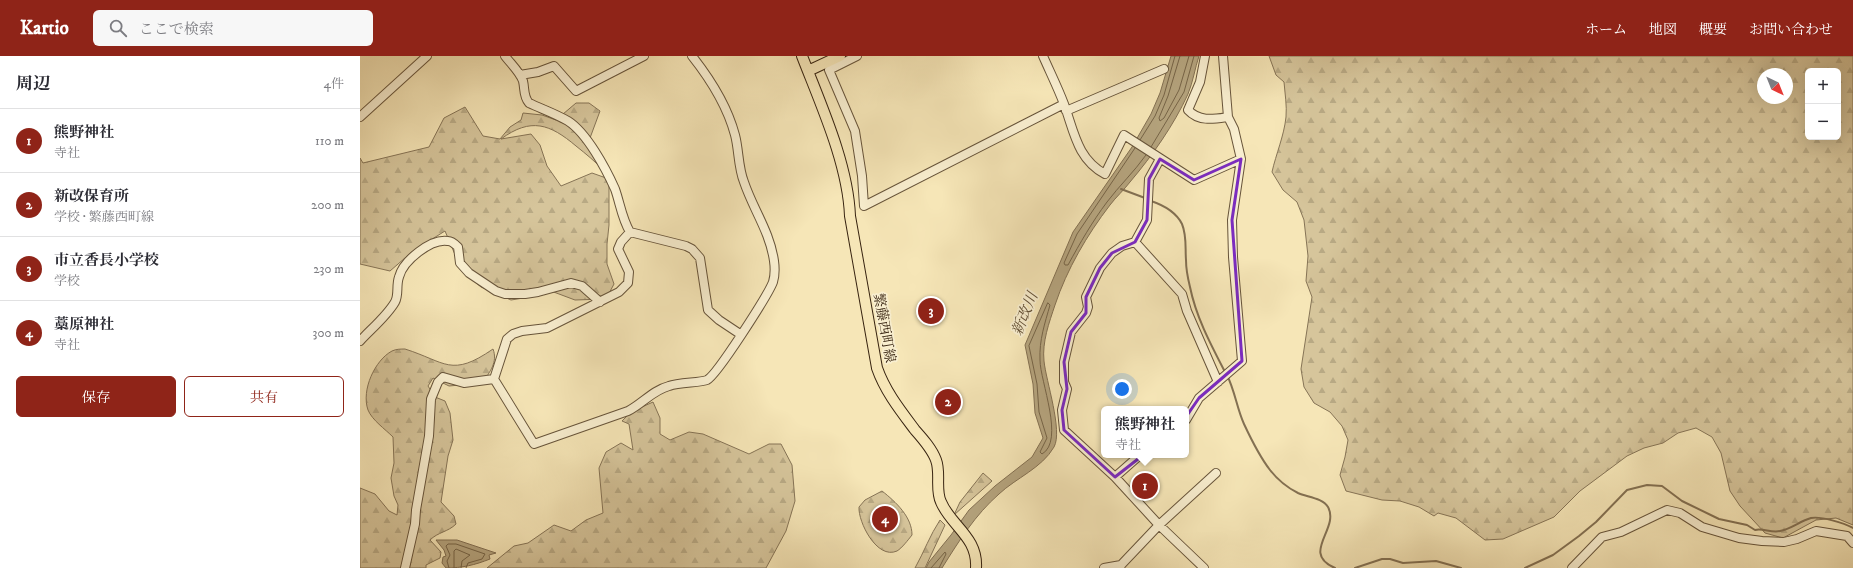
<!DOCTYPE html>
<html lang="ja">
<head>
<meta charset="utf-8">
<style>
  :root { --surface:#fff; --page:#f7f7f7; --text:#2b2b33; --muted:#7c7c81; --line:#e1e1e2; --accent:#8f2418 }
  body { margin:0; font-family:"IM FELL DW Pica","Noto Serif JP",serif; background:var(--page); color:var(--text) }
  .controls { position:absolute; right:12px; top:12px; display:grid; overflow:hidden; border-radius:6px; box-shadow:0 4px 16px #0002 }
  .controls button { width:36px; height:36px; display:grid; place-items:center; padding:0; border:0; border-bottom:1px solid var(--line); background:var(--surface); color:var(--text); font:20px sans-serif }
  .compass { position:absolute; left:1397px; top:12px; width:36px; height:36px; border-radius:50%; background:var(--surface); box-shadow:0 4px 16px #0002; rotate:137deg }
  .you { position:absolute; left:762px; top:333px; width:14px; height:14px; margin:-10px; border:3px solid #fff; border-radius:50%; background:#1a73e8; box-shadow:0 0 0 6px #1a73e833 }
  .badge { display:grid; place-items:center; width:26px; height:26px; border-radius:50%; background:var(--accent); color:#fff; font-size:13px; font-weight:700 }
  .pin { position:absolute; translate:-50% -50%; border:2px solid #fff; box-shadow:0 1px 4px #0006 }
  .popup { position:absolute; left:741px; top:350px; width:88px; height:52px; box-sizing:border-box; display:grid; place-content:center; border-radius:6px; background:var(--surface); filter:drop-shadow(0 1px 3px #0005); font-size:13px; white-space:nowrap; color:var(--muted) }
  .popup b { font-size:15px; color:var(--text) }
  .popup::after { content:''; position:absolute; left:50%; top:100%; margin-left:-8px; border:8px solid transparent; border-top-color:var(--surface) }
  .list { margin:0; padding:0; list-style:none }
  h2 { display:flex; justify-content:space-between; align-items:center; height:52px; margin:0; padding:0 16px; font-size:17px }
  h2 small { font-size:13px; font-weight:400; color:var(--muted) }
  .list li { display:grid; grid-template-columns:26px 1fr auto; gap:12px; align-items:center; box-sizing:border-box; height:64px; padding:0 16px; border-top:1px solid var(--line) }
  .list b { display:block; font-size:15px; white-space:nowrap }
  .list p { margin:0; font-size:13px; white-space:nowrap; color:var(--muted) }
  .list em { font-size:13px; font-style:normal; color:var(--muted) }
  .actions { display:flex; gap:8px; padding:12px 16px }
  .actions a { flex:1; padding:9px 0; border:1px solid var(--accent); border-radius:6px; text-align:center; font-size:14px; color:var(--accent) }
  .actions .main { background:var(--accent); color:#fff }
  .icon { flex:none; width:22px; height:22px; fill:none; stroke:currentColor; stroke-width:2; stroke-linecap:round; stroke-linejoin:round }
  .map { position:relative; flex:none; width:1493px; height:512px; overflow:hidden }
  header { display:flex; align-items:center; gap:24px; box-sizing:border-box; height:56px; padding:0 20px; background:var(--accent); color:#fff }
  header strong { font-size:19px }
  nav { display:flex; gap:22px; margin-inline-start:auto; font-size:14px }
  .search { width:280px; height:36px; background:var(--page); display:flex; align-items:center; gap:10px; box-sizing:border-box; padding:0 14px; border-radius:6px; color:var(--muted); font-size:15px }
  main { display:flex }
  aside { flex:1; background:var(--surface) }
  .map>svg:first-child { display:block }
  .forest { fill:url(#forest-firs); stroke:#867456; fill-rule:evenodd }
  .water { fill:#b5a47e; stroke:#837052 }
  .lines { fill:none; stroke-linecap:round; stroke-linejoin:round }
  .shore { stroke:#766447; stroke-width:1 }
  .stream { stroke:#837052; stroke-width:2 }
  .minor-casing { stroke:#67543a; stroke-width:10 }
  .major-casing { stroke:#372310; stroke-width:12 }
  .minor { stroke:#f9efd0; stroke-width:8 }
  .major { stroke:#f6e6b7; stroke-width:10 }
  .marked { fill:none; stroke:#7b2cbf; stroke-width:3; stroke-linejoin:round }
  .labels { text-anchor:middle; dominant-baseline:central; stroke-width:3.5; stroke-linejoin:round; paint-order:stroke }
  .street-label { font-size:14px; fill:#372310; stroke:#f9efd0 }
  .water-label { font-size:15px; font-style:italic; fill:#635036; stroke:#f9efd0 }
</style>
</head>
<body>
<header>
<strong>Kartio</strong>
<div class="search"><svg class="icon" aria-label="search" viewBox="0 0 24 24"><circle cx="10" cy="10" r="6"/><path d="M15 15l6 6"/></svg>ここで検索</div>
<nav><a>ホーム</a><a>地図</a><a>概要</a><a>お問い合わせ</a></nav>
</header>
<main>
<aside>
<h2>周辺<small>4件</small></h2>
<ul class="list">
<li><span class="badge">1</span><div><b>熊野神社</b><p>寺社</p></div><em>110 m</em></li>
<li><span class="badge">2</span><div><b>新改保育所</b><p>学校 · 繁藤西町線</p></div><em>200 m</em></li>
<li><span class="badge">3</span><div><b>市立香長小学校</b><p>学校</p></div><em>230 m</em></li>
<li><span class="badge">4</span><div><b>藁原神社</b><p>寺社</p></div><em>300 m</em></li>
</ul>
<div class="actions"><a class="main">保存</a><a>共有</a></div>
</aside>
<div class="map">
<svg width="1493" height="512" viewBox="0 0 1493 512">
  <defs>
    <pattern id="forest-firs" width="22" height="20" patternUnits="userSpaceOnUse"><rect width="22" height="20" fill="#d6c59b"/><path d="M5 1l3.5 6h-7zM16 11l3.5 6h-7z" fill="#b8a984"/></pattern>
  </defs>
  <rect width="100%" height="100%" fill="#f6e6b7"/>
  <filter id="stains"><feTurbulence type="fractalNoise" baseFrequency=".005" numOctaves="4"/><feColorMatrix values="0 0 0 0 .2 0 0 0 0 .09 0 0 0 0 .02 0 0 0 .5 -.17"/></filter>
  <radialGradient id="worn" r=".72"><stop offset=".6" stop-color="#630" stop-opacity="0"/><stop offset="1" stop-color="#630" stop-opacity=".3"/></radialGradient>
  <path class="forest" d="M909,0h584v469l-17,-7 -20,2 -33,18 -18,-5 -25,-27 -10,-15 -9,-38 -9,-16 -16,-9 -18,5 -15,10 -19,5 -17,8 -47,35 -26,26 -51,22 -18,1 -29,-22 -18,-5 -4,3 -15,-9 -19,-6 -18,-1 -36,-9 -6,-16 5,-18 3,-17 -6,-14 -12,-14 -16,-9 -10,-16 -3,-18 11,-72 -6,-16 2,-25 -4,-36 -7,-18 -14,-12 -11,-18c4,-18 12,-36 14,-55 1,-11 -1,-23 -2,-35l-8,-7zM1448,15h30v66h-30zM1403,18h24v24h-24z
    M216,47h13l11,8 -10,27 14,33c-8,-9 -18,-17 -28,-25 -26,-22 -45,-29 -75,-7l30,-5 9,11 7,21 14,20 31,-13 17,6v46l-2,19v20l7,20 -8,15 -31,1 -24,-9 -15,5 -25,4 -30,-13 -19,-16 -17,-40 -32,20 -23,20 -30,-7v-106l3,5 66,-16 15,-29 21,-11 18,29 17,3 10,-12 11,-7 2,-7 19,2 14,5z
    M45,293c41,13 46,29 88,0 5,13 -3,23 -11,34l-33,3 -16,-8 -5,8 7,11 10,4 5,12 3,27 -5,16 -7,46 13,14 2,8c-8,8 -18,8 -26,16l11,12 -1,6 -14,7v3h-66v-80l15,6 14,17 8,4 1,-10 -4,-9 -3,-18 3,-15 -1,-26c-8,-8 -21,-17 -25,-27 -7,-20 7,-50 24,-59 4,-2 9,-2 13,-2z
    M293,346l7,16v16l10,6 19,-8 14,2 46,20 20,-10h12l11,21 3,36 -9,30 -20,37h-279l27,-22 14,-3 26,-18 17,6 15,-11 17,-7 -4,-45 7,-16 15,-9 12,7 -4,-26 -7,-3 9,-9z
    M623,417l9,8 -38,34 6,-13z
    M522,435c14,11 30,26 30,44 -4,5 -10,13 -15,16 -20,9 -39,-29 -38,-44l6,-7z
    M580,464l5,5 -20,43h-10c9,-16 15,-33 25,-48z"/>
  <path class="water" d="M811,0h28c-4,12 -6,26 -11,38 -14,31 -36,62 -58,88 -6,8 -14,15 -20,23 -23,30 -43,64 -55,100 -6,18 -13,37 -11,56 2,20 19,70 10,86 -12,21 -38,31 -55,47 -24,21 -40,47 -57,74h-16l3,-6 22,-27 18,-25 26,-24 37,-29 11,-19 -8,-25 -2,-29 -8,-39 48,-113 59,-85 19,-33 9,-21z
    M76,484h21l39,13 -7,2 1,4c-15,6 -28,9 -44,9l-4,-5 1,-6 3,-1 -2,-6z"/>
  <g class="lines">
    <path class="shore" d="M820,0l-12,40 -9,22 1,3 4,-3 15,-28 10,-34
      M780,84l15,-24 9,-21 11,-39
      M791,91l33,-55 10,-36
      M775,92l-58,86 -13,29 1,2h3c12,-22 24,-43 39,-63 12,-16 27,-30 39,-47
      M688,247l2,2c-5,18 -11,35 -10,55 0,21 25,81 2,94l-2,-2 7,-14 -8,-26 -2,-28 -8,-38z
      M89,512l-2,-7 3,-6 -4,-9 2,-2h8l29,10 -3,5 -14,4 -2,5
      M94,512v-17l2,-2 14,6 -8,6 -1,7
      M571,512l14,-16 1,2 -7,14"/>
    <path class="stream" d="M761,133l24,9
      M791,145c12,4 25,11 31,23 5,12 3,24 4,36 0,9 2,19 4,27 6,30 21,58 35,85
      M867,319c8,16 10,34 17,49 7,15 16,33 26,46 7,9 18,18 28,23 9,4 25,5 30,14 12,22 -28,46 7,61
      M995,512l27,-9h8l13,4 33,-2 25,7
      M1165,512l28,-13 26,-19 17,-14 31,-32 20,-5 15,1 20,15 37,18 28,6 8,5c8,-2 16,3 25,1 11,-2 20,-10 31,-13 10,-2 33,5 42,10"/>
    <defs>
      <path id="minor" d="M145,0c6,8 15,16 18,25 2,8 0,15 6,22 13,6 27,11 39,18 19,12 38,48 47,68 5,14 7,30 15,43
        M497,0l-28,14 26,61 7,45 2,30 200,-102
        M683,0c7,16 15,32 21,48 10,27 13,55 41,70l19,-39 70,45 47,-21
        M845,0l-5,26 -12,28c11,12 26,9 40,7
        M160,19l18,-3 16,-6 22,25 68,-35
        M706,55l98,-42
        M0,61l67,-61
        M800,103l-11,20 -2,41 -12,22 -13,4 -10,7 -12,15 -14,29 2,10 -2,6 -15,19 -7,30v20l3,7 -5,21 2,20 51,47 44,48 45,43
        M270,176l56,14 6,3 8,9 8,52 11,10 21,14
        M775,186l47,52 5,17 31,71
        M0,285c11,-12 27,-25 35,-39 4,-7 1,-17 4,-25 4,-16 32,-39 49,-36 4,0 7,3 10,6l2,16 9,10 27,18 9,3h20l13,-2 33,-9 11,3 18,16
        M134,323l40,65 94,-33c14,-7 25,-21 41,-25 10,-4 31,-3 38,-6 10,-5 61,-85 66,-98 2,-7 2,-14 1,-21 -4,-29 -21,-52 -30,-79 -6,-15 -5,-32 -9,-47 -8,-30 -24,-55 -43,-79
        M134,323l13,-40 6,-5 9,-3 25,-3 72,-36 9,-9 1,-11 -11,-23 3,-7 9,-10
        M826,364l13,-22 43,-37 -9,-104 -1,-37 9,-61 -7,-30 -6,-12 -5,-61
        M755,421l25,-22
        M45,512l10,-44 1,-14 13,-74 2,-37 7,-17 5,-5 21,6 30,-4
        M744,512l17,-3
        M760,512l1,-3 38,-40 57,-52
        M1212,512l30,-31 19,-5 46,-22 13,3 22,14 37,11 23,3 22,1 13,-3 19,-8 31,5 6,7"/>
      <path id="major" d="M442,0c19,49 46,108 48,160l27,152c8,23 23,42 38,62 8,9 17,19 21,30 5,13 -1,30 5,42 10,24 37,35 35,66
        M448,15l32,-15"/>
    </defs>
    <use href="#minor" class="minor-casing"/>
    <use href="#major" class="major-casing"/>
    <use href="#minor" class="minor"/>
    <use href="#major" class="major"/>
  </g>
  <path class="marked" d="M800,103l34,21 47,-21 -9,61 10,141 -43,37 -20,29 -64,50 -51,-47 -2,-20 5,-21 -3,-27 7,-30 15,-19v-16l14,-29 12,-15 23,-11 12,-22 2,-41z"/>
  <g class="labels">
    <g class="street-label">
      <text transform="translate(524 272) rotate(80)">繁藤西町線</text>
    </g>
    <g class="water-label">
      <text transform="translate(665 258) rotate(-68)">新改川</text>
    </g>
  </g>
  <rect width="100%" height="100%" filter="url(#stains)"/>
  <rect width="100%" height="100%" fill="url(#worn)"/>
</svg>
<div class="controls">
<button>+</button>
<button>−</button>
</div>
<svg class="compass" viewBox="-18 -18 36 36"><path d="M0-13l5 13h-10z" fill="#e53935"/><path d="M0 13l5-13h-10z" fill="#7c7c81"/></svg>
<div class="you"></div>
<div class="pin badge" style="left:785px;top:430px">1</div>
<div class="popup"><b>熊野神社</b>寺社</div>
<div class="pin badge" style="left:588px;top:346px">2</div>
<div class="pin badge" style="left:571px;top:255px">3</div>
<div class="pin badge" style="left:525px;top:463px">4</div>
</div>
</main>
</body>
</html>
